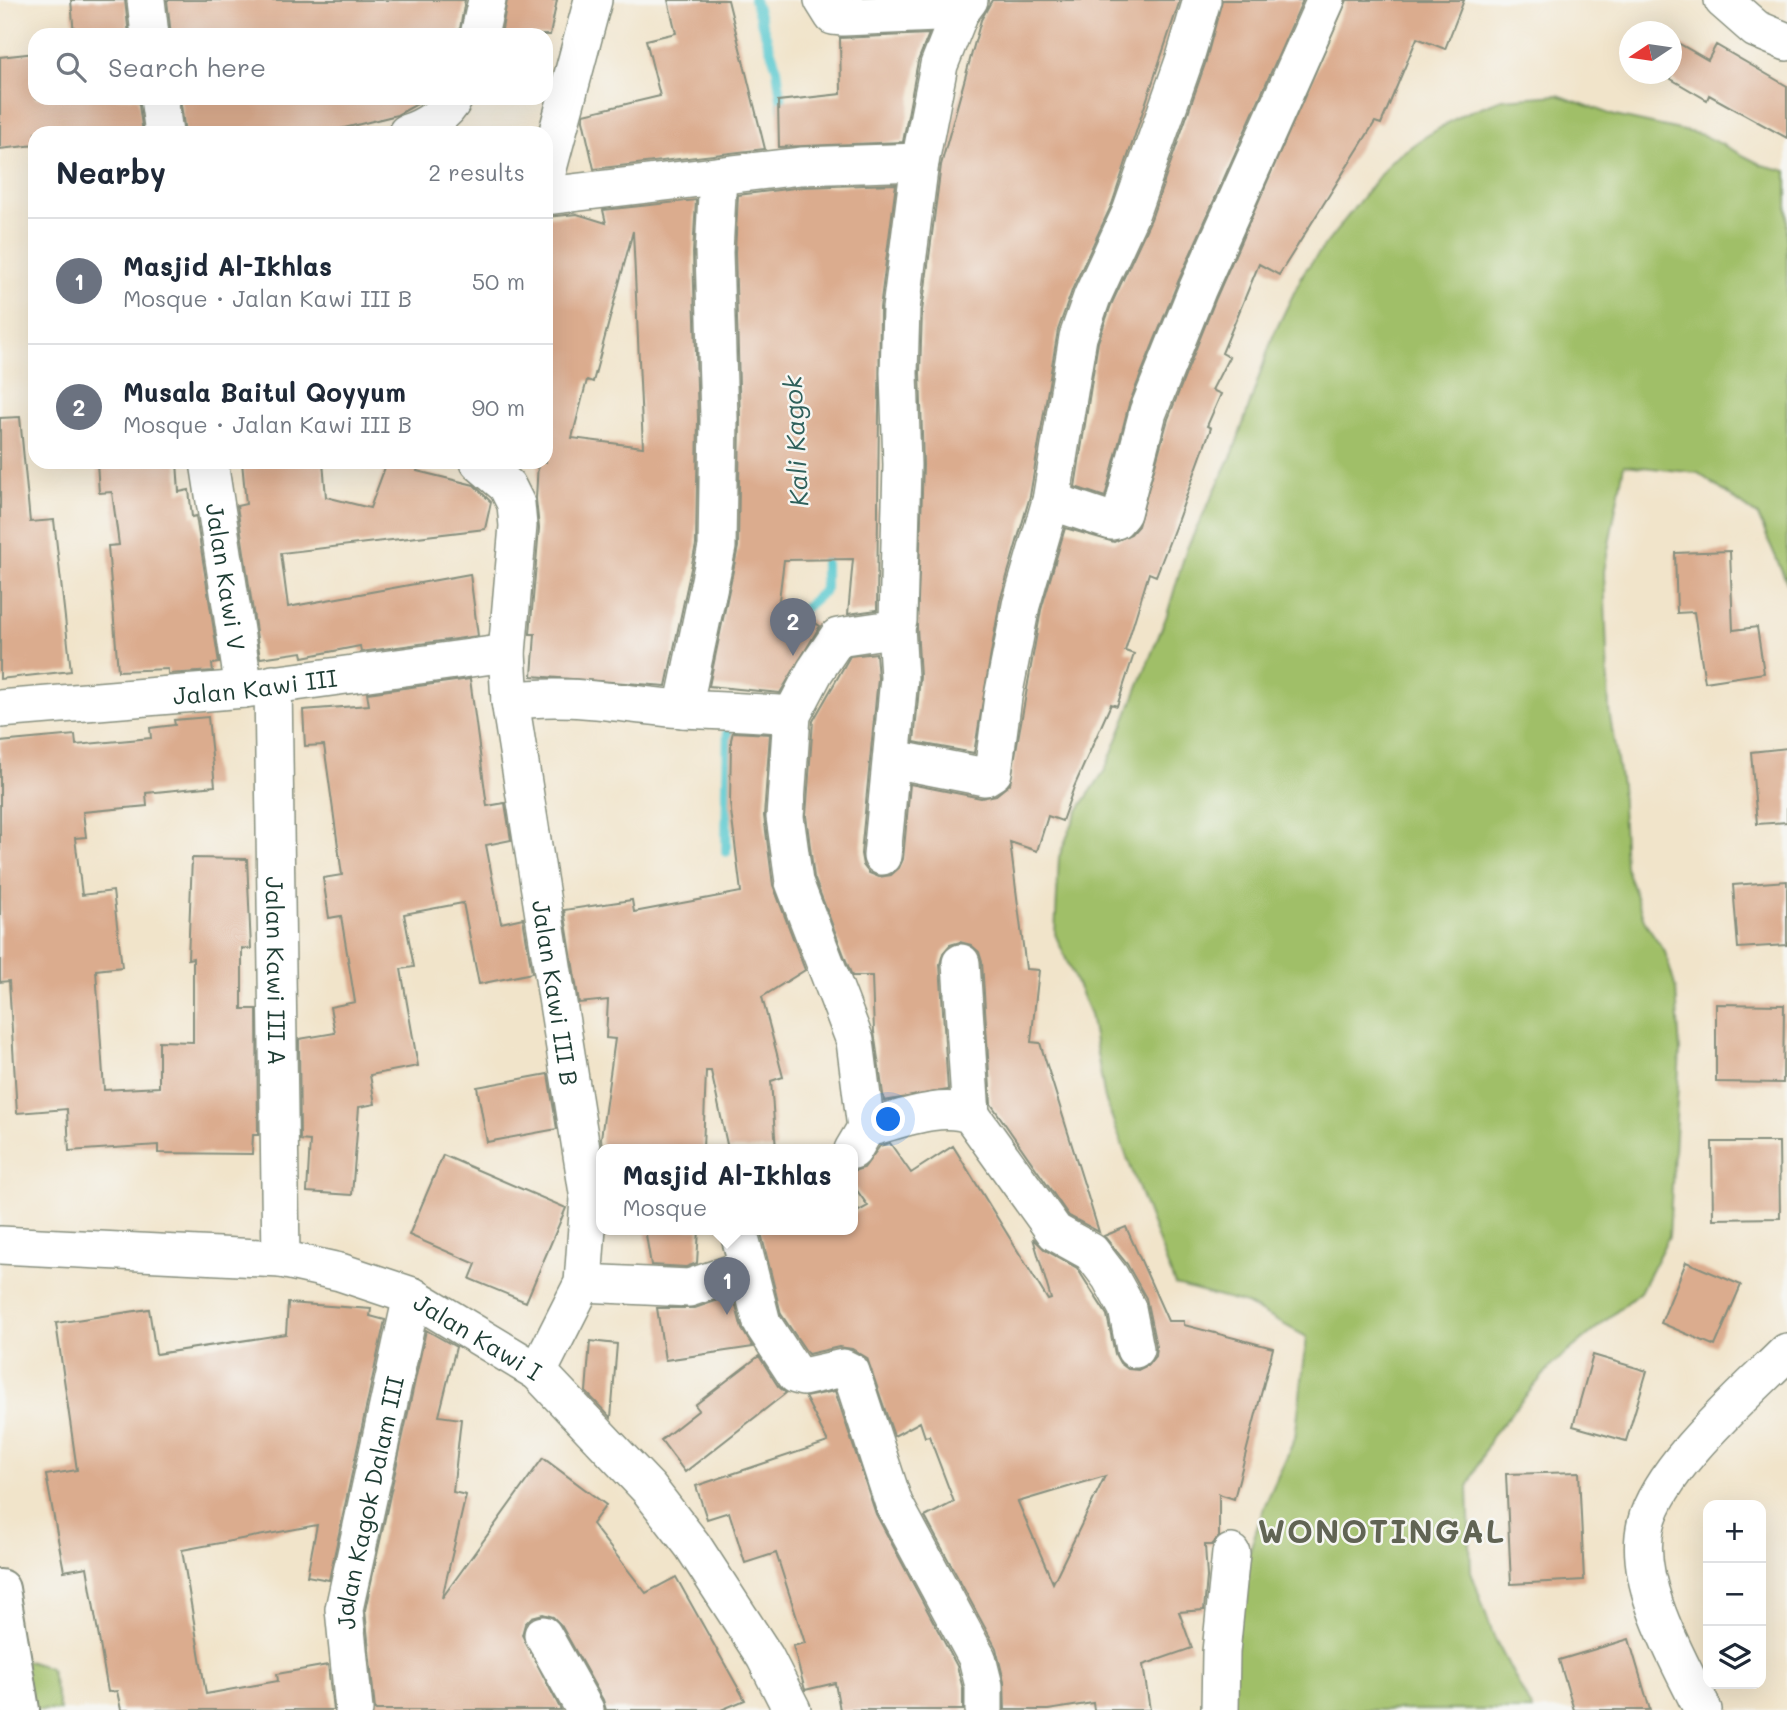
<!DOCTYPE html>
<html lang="en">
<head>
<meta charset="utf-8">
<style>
  :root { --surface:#fff; --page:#f6f6f7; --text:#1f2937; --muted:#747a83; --line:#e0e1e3; --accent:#db2777 }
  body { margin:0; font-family:Mali,sans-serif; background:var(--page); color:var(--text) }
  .controls { position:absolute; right:21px; bottom:21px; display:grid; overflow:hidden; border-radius:14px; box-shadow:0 7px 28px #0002 }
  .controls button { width:63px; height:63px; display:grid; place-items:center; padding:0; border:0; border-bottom:2px solid var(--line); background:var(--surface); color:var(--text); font:35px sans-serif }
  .compass { position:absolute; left:1619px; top:21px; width:63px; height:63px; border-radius:50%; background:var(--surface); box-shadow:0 7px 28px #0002; rotate:257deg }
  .you { position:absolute; left:889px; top:1120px; width:24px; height:24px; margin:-18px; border:5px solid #fff; border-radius:50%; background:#1a73e8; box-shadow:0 0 0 10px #1a73e833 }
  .badge { display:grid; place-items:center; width:46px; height:46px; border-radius:50%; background:var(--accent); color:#fff; font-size:23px; font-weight:700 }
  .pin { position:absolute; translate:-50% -58px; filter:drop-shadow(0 2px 4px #0008) }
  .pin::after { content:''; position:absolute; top:37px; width:24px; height:21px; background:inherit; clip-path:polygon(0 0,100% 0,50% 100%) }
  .popup { position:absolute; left:596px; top:1144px; width:262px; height:91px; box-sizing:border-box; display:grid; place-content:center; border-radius:14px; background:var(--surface); filter:drop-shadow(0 2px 5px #0005); font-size:23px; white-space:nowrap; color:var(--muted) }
  .popup b { font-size:26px; color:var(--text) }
  .popup::after { content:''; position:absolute; left:50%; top:100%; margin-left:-14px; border:14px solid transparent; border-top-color:var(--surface) }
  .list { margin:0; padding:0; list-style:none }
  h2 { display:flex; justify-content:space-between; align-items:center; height:91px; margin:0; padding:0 28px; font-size:30px }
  h2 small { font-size:23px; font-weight:400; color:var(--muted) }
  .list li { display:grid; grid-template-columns:46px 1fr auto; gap:21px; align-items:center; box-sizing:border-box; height:126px; padding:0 28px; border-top:2px solid var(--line) }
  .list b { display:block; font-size:26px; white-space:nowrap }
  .list p { margin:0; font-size:23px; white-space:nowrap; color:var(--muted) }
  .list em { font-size:23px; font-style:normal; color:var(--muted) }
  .icon { flex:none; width:38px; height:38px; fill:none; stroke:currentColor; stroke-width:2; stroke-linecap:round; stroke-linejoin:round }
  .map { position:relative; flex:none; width:1787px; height:1710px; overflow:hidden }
  .search { position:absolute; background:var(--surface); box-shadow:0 7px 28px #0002; left:28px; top:28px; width:525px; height:77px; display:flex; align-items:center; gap:18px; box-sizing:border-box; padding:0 24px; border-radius:21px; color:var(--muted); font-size:26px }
  .panel { position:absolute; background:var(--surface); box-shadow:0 7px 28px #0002; left:28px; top:126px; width:525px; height:343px; border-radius:21px }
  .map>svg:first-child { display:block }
  .green { fill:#a0bf67; stroke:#607e4e; stroke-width:2 }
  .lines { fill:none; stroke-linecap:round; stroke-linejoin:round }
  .stream { stroke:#5dcad0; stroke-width:10 }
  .building { fill:#dbac8e; fill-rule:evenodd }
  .minor-casing { stroke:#88907f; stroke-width:40 }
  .major-casing { stroke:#88907f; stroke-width:42 }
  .minor { stroke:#fff; stroke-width:37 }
  .major { stroke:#fff; stroke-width:38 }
  .labels { text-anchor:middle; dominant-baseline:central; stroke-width:5; stroke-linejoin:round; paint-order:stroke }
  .street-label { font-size:24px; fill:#1f3d34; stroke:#f6f6f2 }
  .water-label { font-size:26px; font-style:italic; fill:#2e605b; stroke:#f6f6f2 }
  .district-label { font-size:32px; font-weight:bold; letter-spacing:2px; fill:#616454; stroke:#f6f6f2 }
</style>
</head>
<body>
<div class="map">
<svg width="1787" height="1710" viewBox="0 0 1787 1710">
  <rect width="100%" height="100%" fill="#f6f6f2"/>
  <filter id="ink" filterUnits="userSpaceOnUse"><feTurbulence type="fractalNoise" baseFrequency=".0143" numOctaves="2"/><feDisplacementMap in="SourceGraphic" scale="14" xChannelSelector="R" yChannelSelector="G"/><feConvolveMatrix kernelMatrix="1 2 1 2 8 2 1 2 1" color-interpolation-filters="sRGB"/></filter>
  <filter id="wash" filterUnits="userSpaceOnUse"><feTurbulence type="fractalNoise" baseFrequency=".00686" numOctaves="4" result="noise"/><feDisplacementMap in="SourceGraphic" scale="28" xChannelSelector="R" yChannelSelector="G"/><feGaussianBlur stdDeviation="1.57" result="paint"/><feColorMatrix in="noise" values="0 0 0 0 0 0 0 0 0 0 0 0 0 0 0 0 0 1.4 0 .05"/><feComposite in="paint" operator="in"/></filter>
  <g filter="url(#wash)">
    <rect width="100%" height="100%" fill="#f1e4ca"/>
    <path class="green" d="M1558,95l57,21 88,19 59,30 25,6v412l-29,-67 -60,-43 -74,-8 -20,106 5,139 12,75 4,81 20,56 20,30 11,37 4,62 -11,185 -29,56 -88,73 -61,72 -23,50 3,84 23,66 38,73h-304l16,-142 20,-61 31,-69 12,-101 -61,-33 -71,-19 -70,-186 -15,-85 -35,-80 4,-77 18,-45 28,-42 62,-155 19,-65 47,-97 40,-117 31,-64 87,-111 29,-21 43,-26 39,-15z
      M24,1660l26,8 10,42h-60v-48z"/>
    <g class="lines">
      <path class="stream" d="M754,0l23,69 6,43
        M789,622l36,-32v-45
        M726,852l2,-134"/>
    </g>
    <g id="blocks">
      <path class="building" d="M71,0h54l4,35h-55z
        M167,0h298l-6,35h-288z
        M507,0h50l-7,35h-49z
        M668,0h60l37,149 -171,20 -11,-49 1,-6 76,-18 -14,-56 30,-7z
        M992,0h188l-68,204 -39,84 -15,42 -28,166 -30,105 -26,152 -60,-11 6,-65 -3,-50 6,-162 -3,-92 2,-62 19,-146 40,-145z
        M1222,0h81l-125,282 -49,122 -24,93 -30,-10 23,-145 13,-37 40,-86 54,-155z
        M1347,0h117l-19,49 -28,-11 -36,86 -6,-2 -96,153 -20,-11 -37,89 7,4 -17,33 9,4 -14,32 4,2 -34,94 -21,54 -7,-3 -24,78 9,3 -17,52 -6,-2 -37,83 -12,34 -14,-5 -11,35 -27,-9 16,127 13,1 -8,72 9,1 59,189 -30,-16 -78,-112 -9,-142 -3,-10 -8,-7 -11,-3 -10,3 -7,8 -3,11 8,126 -64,11 -10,-69 -2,-56h-20l-38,-99 -8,-61 7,-95 37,-65 26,-3 2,25 -17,176 2,11 6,8 10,4 12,-2 8,-7 4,-9 7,-75 71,14 15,-3 14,-11 31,-174 24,-82 49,14 17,-8 7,-8 30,-107 48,-121z
        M929,34l-11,27 -15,81 -124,5 -1,-46 63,-7 -1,-56z
        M1671,39l37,21 8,-15 71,41v52l-78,-43 -2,5 -36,-21z
        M35,53v45h103l5,35h-108v12l-35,4v-92z
        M180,98h243v3l-26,14 -57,14v4h-155z
        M896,184l-16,124 -3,302 -29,4 5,-55 -69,1 -5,40 41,26 -40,67 -71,-7 29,-139 2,-128 -5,-167 3,-57 65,-8z
        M696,200l-3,53 5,166 -2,126 -30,141 -134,-10 3,-42h-5l9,-106 -3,-29 2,-37h8v-245l31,-3 29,9 -3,-13zM633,231l10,216 -71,-9 15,-58 6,2z
        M20,417l10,105 24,-2 17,151 -71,8v-261z
        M97,462h80l2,30 10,-2 3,27 4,-1 23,147 -7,1 1,7 -45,3v-5l-50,2 -10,-125 11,-1 -7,-53 -13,1z
        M242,462h81l3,35 44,11 17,-46h33l-3,9 57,14 17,17 -6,27 -204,24 7,54 182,-33 8,62 -117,16 -1,-6 -57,11 -1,-5 -42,6 -23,-152 9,-2z
        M1730,551l3,79 24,-3 7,46 -59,9 -11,-70 -17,1 -2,-60z
        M470,679l17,127 18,-3 6,37 -25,5 15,78 22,-5 9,55 -53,11 -16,-81 -59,11 10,53 -13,2 17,97 -48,9 5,29 -16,3 -7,88 -45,-3 3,-51 -10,-1 -1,-101 36,-6 -5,-26 25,-5 -14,-86 -12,2 -6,-40 19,-3 -18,-130 -19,1 -2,-36 66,-5 -2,-12z
        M208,717l7,69 -69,7 1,13 -64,6 3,25 -11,1 7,57 31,-4 9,76 -26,3 8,120 55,-3v-46l34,1v-84l-5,1 4,-101 55,1 4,90 -9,-1v61h15l1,126h-5l-1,19 -94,-1v-8l-89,6 -2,-42 -50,4 -8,-132 -9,1v-240l75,-7 1,10 75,-7 -1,-10 25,-3 -1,-5z
        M733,732l37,2 -6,82 9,69 32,85 -43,27 21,80 -12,4 5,68h-48l-17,-78h-5l-3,78h-101l-1,-11 14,-99 -9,-1 2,-38 -29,3 -15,-93 68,-10 2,12 107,-20 -11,-89 1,-63z
        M1787,748v74l-30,2 -6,-72z
        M1787,881v64l-49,3 -5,-63z
        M1716,1004l68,1 -1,78 -67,-1z
        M548,1074l9,55 -70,13 -10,-55z
        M1712,1142h67l1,76 -67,1z
        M890,1143l21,30 42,-27 95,154 3,-1 -18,-61 12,12 32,18 30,47 8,39 5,9 8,6 10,1 10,-5 7,-9 1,-10 -10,-48 -19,-34 -23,-28 22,-9 42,94h16v4l89,23 -39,151 -15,-5v43l-7,8h-7l2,32 -3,33 -25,2 13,36 -49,17 7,45h-56l-1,-7 -45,7h-43l-1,-29 -8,-33 -71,-131 29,-15 -25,-66 -4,1 -5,-15 -26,14 -27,-78 -15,-9 -13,-2 -31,7 -27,-40 -21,-85h93v-15l15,-8 -15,-21v-14l11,-3 16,-22zM1105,1476l-52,107 -35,-81z
        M443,1155l123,53 -40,94 -56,-23 6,-15 -67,-29z
        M645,1229h54l-2,34 -11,4 -35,-2z
        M1686,1262l55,23 -26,61 -54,-23z
        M733,1295l9,34 11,18 -88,13 -8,-52h38z
        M288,1303l83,6 -1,7 15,4 -56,260 -22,-4 10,-51 -135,25 24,144 72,-13 -1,-7 51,-9 5,45h-212l-4,-19 -9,1 -21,-125 -23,4 -18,-96 31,-5 -21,-147 93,-14 7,45 130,-20z
        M426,1330l30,17 -17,69 22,3 -8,73 13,3 -24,103 101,-140 63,47 -14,19 54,69 30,-16 69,123 -24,10h-115l-3,-10 -42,-75 -8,-8 -10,-3 -11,3 -7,7 -3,11 39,75h-186l-10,-100z
        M590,1341l27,3 -6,74 -25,-26z
        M1593,1355l54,16 -21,70 -53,-15z
        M759,1356l19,30 8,7 -101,79 -24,-32 38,-30 -4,-5z
        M835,1391l41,123 81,152 6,23v21h-123l-5,-27 -30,7 -12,-44 12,-3 -29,-90 -31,10 -16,-51 -22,7 -11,-33 132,-44 -23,-45z
        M1579,1472l5,108 -73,4 -5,-110z
        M1629,1639l21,71h-76l-15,-50z"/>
    </g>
  </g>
  <g filter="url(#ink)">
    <use href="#blocks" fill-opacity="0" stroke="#88907f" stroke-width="2"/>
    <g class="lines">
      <defs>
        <g id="minor">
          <path d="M146,0l4,35"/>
          <path d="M823,0l10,16 10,1 117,-5"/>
          <path d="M1723,0l33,29 31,13"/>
          <path d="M479,35l8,-35"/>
          <path d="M159,98l5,35"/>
          <path d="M407,133c16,-5 40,-19 47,-35"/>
          <path d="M546,176l47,-176"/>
          <path d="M546,196l255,-30 119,-4"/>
          <path id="s1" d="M209,462l35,227"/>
          <path id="s2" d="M479,462l28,24 9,18 2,22 -11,127 3,48 79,498 -6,84 -45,89"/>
          <path d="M1051,501l60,20 5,-1 6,-7 26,-101 49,-122 129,-290"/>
          <path id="s3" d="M273,684l8,575"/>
          <path d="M510,701c60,-9 114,4 173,8 36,2 72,3 109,6"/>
          <path id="s4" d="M0,709l244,-20 263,-36"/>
          <path d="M683,709l34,-162 2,-128 -5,-167 4,-76"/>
          <path d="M893,759l92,18 8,-5 10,-75 18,-92 30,-104 27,-164 14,-40 39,-85 54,-154 17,-58"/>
          <path d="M882,856l17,-178 -3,-52"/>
          <path d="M961,963l10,152"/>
          <path d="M866,1128c31,-7 75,-26 105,-13l84,117 36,20 19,25 17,31 8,41"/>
          <path d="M853,1150l13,-22 -11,-87 -61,-159 -9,-65 7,-102 23,-44 23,-34 54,-8 6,-8 4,-156 -3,-92 2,-64 19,-147 19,-97 21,-53 9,-12"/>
          <path d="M738,1229l24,94 34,52 7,2 40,-9 8,4 43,132 83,154 7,28v24"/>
          <path id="s5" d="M0,1245l281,14 59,13 72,24 126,76 111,117 44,57 72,111 27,53"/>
          <path d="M583,1283l106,5 59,-20"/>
          <path d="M543,1635l42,75"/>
          <path id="s6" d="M354,1710l-10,-101 68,-313"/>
          <path d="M1220,1710l1,-58 10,-99"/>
          <path d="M1703,1710c-25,-51 -71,-128 -57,-186 13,-56 100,-131 141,-172"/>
        </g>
        <path id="major" d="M0,1589l20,121"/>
      </defs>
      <use href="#minor" class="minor-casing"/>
      <use href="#major" class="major-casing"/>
      <use href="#minor" class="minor"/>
      <use href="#major" class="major"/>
    </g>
  </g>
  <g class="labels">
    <g class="street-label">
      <text stroke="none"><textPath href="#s1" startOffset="116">Jalan Kawi V</textPath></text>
      <text stroke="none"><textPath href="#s4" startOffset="256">Jalan Kawi III</textPath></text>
      <text stroke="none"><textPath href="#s3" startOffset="287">Jalan Kawi III A</textPath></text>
      <text stroke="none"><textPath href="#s2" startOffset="550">Jalan Kawi III B</textPath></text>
      <text stroke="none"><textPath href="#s5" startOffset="495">Jalan Kawi I</textPath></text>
      <text stroke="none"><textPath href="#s6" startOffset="210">Jalan Kagok Dalam III</textPath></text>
    </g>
    <g class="water-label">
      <text transform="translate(795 441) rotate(-93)">Kali Kagok</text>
    </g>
    <g class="district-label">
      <text x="1382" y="1530">WONOTINGAL</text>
    </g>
  </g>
</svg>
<div class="controls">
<button>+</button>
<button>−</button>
<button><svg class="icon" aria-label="layers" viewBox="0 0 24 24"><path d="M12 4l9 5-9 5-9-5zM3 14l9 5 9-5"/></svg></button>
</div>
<svg class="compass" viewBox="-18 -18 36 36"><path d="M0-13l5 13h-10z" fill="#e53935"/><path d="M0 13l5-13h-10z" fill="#747a83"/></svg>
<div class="you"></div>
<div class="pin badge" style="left:727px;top:1315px;background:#6b7280">1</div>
<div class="popup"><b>Masjid Al-Ikhlas</b>Mosque</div>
<div class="pin badge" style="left:793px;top:656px;background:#6b7280">2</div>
<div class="search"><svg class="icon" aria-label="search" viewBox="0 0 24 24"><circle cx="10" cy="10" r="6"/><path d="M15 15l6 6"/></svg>Search here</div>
<section class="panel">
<h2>Nearby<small>2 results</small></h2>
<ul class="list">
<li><span class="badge" style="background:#6b7280">1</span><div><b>Masjid Al-Ikhlas</b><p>Mosque · Jalan Kawi III B</p></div><em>50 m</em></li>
<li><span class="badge" style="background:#6b7280">2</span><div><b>Musala Baitul Qoyyum</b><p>Mosque · Jalan Kawi III B</p></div><em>90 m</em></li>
</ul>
</section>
</div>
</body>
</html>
